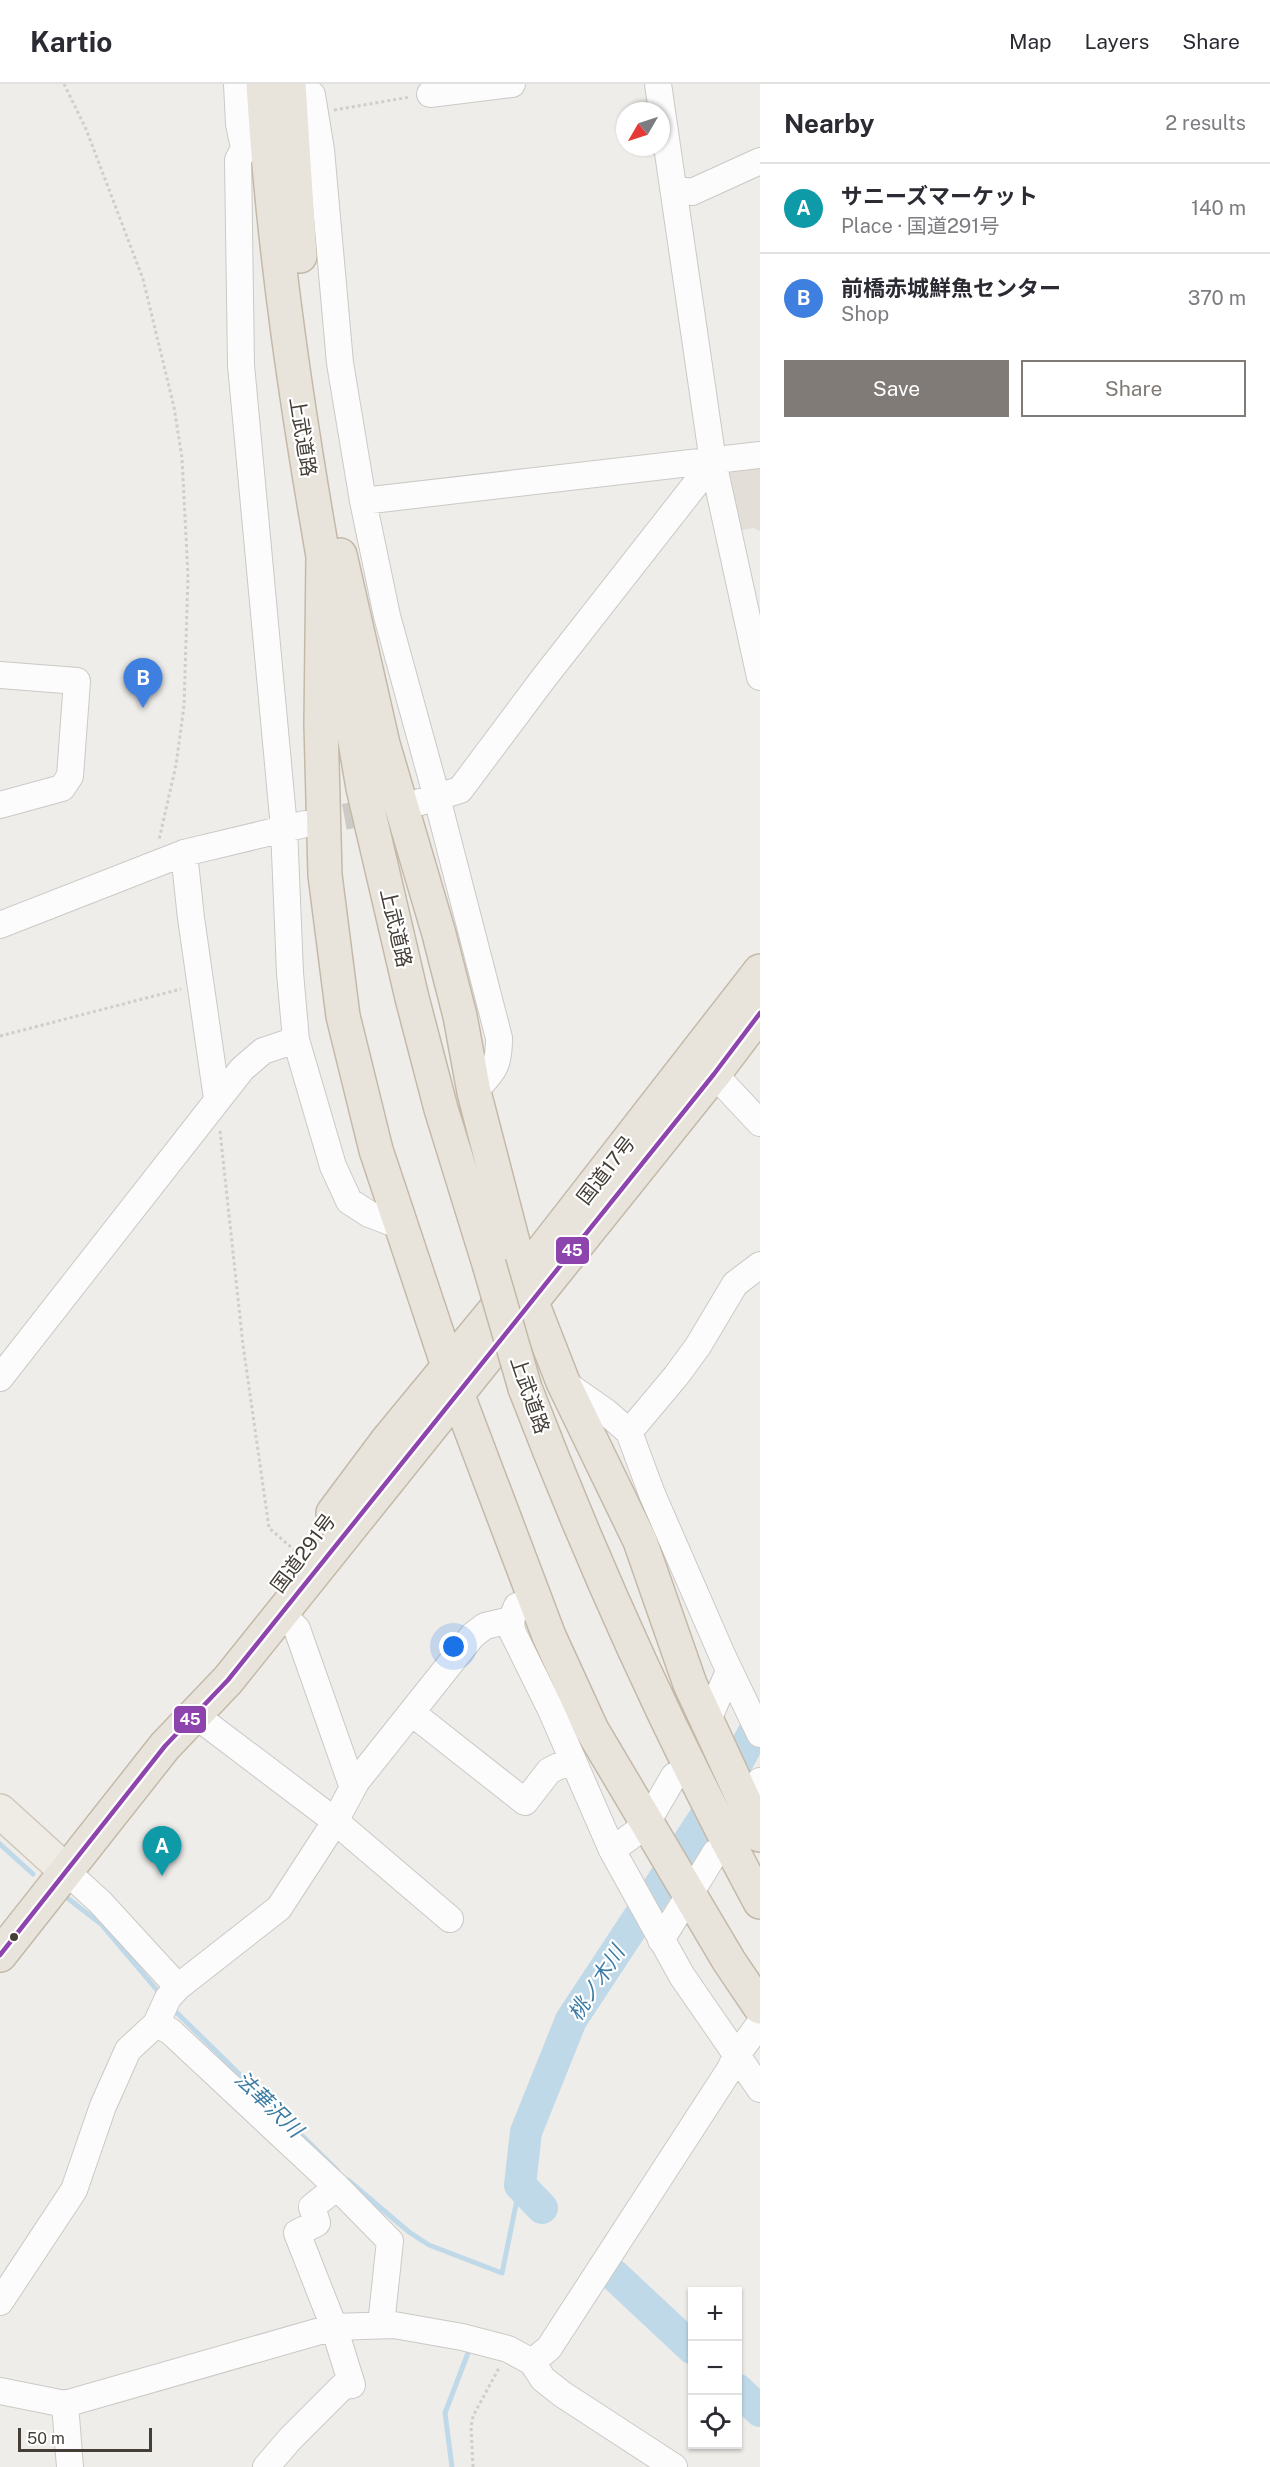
<!DOCTYPE html>
<html lang="en">
<head>
<meta charset="utf-8">
<style>
  :root { --surface:#fff; --page:#f2f2f3; --text:#2b2b33; --muted:#7c7c81; --line:#e1e1e2; --accent:#807b76 }
  body { margin:0; font-family:"Public Sans","Noto Sans JP",sans-serif; background:var(--page); color:var(--text) }
  .controls { position:absolute; right:18px; bottom:18px; display:grid; overflow:hidden; border-radius:0px; box-shadow:0 2px 4px #0004 }
  .controls button { width:54px; height:54px; display:grid; place-items:center; padding:0; border:0; border-bottom:2px solid var(--line); background:var(--surface); color:var(--text); font:30px sans-serif }
  .compass { position:absolute; left:616px; top:18px; width:54px; height:54px; border-radius:50%; background:var(--surface); box-shadow:0 2px 4px #0004; rotate:231deg }
  .scale { position:absolute; left:18px; bottom:15px; width:134px; box-sizing:border-box; padding-left:6px; border:3px solid #443e37; border-top:0; font-size:16px; line-height:21px; white-space:nowrap; color:#443e37; -webkit-text-stroke:4px #fff; paint-order:stroke }
  .you { position:absolute; left:454px; top:1563px; width:21px; height:21px; margin:-15px; border:4px solid #fff; border-radius:50%; background:#1a73e8; box-shadow:0 0 0 9px #1a73e833 }
  .badge { display:grid; place-items:center; width:39px; height:39px; border-radius:50%; background:var(--accent); color:#fff; font-size:20px; font-weight:700 }
  .pin { position:absolute; translate:-50% -50px; filter:drop-shadow(0 2px 3px #0008) }
  .pin::after { content:''; position:absolute; top:32px; width:21px; height:18px; background:inherit; clip-path:polygon(0 0,100% 0,50% 100%) }
  .list { margin:0; padding:0; list-style:none }
  h2 { display:flex; justify-content:space-between; align-items:center; height:78px; margin:0; padding:0 24px; font-size:26px }
  h2 small { font-size:20px; font-weight:400; color:var(--muted) }
  .list li { display:grid; grid-template-columns:39px 1fr auto; gap:18px; align-items:center; box-sizing:border-box; height:90px; padding:0 24px; border-top:2px solid var(--line) }
  .list b { display:block; font-size:22px; white-space:nowrap }
  .list p { margin:0; font-size:20px; white-space:nowrap; color:var(--muted) }
  .list em { font-size:20px; font-style:normal; color:var(--muted) }
  .actions { display:flex; gap:12px; padding:18px 24px }
  .actions a { flex:1; padding:14px 0; border:2px solid var(--accent); border-radius:0px; text-align:center; font-size:21px; color:var(--accent) }
  .actions .main { background:var(--accent); color:#fff }
  .icon { flex:none; width:33px; height:33px; fill:none; stroke:currentColor; stroke-width:2; stroke-linecap:round; stroke-linejoin:round }
  .map { position:relative; flex:none; width:760px; height:2383px; overflow:hidden }
  header { display:flex; align-items:center; gap:36px; box-sizing:border-box; height:84px; padding:0 30px; background:var(--surface); border-bottom:2px solid var(--line) }
  header strong { font-size:28px }
  nav { display:flex; gap:33px; margin-inline-start:auto; font-size:21px }
  main { display:flex }
  aside { flex:1; background:var(--surface) }
  .map>svg:first-child { display:block }
  .residential { fill:#e3dfd8 }
  .lines { fill:none; stroke-linecap:round; stroke-linejoin:round }
  .stream { stroke:#bfd9e9; stroke-width:5 }
  .river { stroke:#bfd9e9; stroke-width:32 }
  .minor-tunnel { stroke:#cdcac6; stroke-width:26; stroke-dasharray:26 13; stroke-linecap:butt }
  .minor-casing { stroke:#cbc9c6; stroke-width:28 }
  .major-casing { stroke:#cfc8ba; stroke-width:36 }
  .highway-casing { stroke:#c4b9a8; stroke-width:36 }
  .path { stroke:#d0cdcb; stroke-width:3; stroke-dasharray:3 3; stroke-linecap:butt }
  .minor { stroke:#fdfcfc; stroke-width:26 }
  .major { stroke:#efebe5; stroke-width:33 }
  .highway { stroke:#e9e4db; stroke-width:33 }
  .highway-bridge-casing { stroke:#c4b9a8; stroke-width:36; stroke-linecap:butt }
  .highway-bridge { stroke:#e9e4db; stroke-width:33 }
  .bus-1-casing { stroke:#fff; stroke-width:9 }
  .bus-1 { stroke:#8e44ad; stroke-width:4.5 }
  .bus-dot { fill:#443e37; stroke:#fff; stroke-width:2 }
  .labels { text-anchor:middle; dominant-baseline:central; stroke-width:4.5; stroke-linejoin:round; paint-order:stroke }
  .street-label { font-size:20px; fill:#443e37; stroke:#fff }
  .water-label { font-size:21px; font-style:italic; fill:#3c7ca4; stroke:#fff }
  .line-badge { stroke:#fff; stroke-width:2 }
  .badge-label { font-size:16px; text-anchor:middle; font-weight:bold; fill:#fff }
</style>
</head>
<body>
<header>
<strong>Kartio</strong>
<nav><a>Map</a><a>Layers</a><a>Share</a></nav>
</header>
<main>
<div class="map">
<svg width="760" height="2383" viewBox="0 0 760 2383">
  <rect width="100%" height="100%" fill="#efedea"/>
  <path class="residential" d="M760,378v69l-7,-3 -21,4 -7,-65z"/>
  <g class="lines">
    <path class="stream" d="M0,1760l33,30
      M66,1813l35,27 61,72
      M172,1924l165,162
      M348,2096l61,52 20,13 73,28 18,-88
      M452,2383l-7,-54 23,-60"/>
    <path class="river" d="M542,2124l-22,-23 6,-53 45,-112 149,-226 40,-73
      M614,2191l78,73
      M738,2306l22,21"/>
    <path class="minor-tunnel" d="M306,740l79,-15"/>
    <defs>
      <path id="minor" d="M237,0l2,40 5,24
        M295,0l17,11 9,55 19,213 23,138 24,115 50,182 62,240c0,30 -6,33 -25,54
        M658,0l55,378 47,215
        M430,10l82,-10
        M267,56l-23,8 -6,12 3,205 43,463 6,145 6,67 37,126 16,35 20,13 32,12
        M674,105l18,3 68,-31
        M363,417l397,-46
        M0,591l77,6 -7,95 -8,12 -62,17
        M420,718l40,-12 83,-111 170,-217
        M184,769l7,65 26,181
        M0,841l184,-72 121,-29
        M714,990l46,49
        M0,1294l242,-309 21,-18 33,-11
        M563,1298l43,30 23,20 23,62 71,163 37,77
        M629,1348l47,-56 22,-30 37,-62 25,-19
        M517,1522l-6,14 1,11 39,79 61,140 70,126 78,113
        M281,1529l16,16 56,159
        M412,1629l113,89 24,-31 22,-11
        M711,1629l18,-42
        M195,1631l140,106 115,98
        M750,1713l10,-16
        M652,1730l22,-38
        M612,1766l26,-19
        M66,1787l34,31 78,85
        M696,1800l19,-31
        M661,1856l23,-37
        M156,1940l14,7 167,156 -25,20 5,16 -20,10 37,94 18,58 -9,1 -53,53 -24,28
        M337,2103l53,54 -9,84
        M0,2218l74,-112 29,-84 25,-56 28,-26 12,-26 10,-11 101,-79 54,-83 23,-43 117,-147 12,-9 26,-6
        M532,2278l17,-14 181,-279 6,-13 22,-30
        M0,2307l65,13 269,-77 60,-2 68,12 46,12 24,13 11,17 19,15 112,73
        M65,2320l5,63"/>
      <path id="major" d="M0,1727l66,60"/>
      <path id="highway" d="M263,0c10,166 35,331 64,495
        M289,0l11,172
        M340,471l43,189 56,190 21,82 14,76 48,185 41,105 77,159 50,143 70,151
        M323,473l-2,167 4,151 18,141 33,134 81,243 92,243 43,94 137,231 31,46
        M337,552l26,152 49,210 29,111 48,155
        M525,1304c68,177 145,348 235,514
        M333,1429l53,-71 136,-165 238,-306
        M0,1871l165,-209 63,-66 486,-606 46,-61"/>
    </defs>
    <use href="#minor" class="minor-casing"/>
    <use href="#major" class="major-casing"/>
    <use href="#highway" class="highway-casing"/>
    <path class="path" d="M64,0l22,45 57,150 31,128 8,51 6,118 -4,130 -8,59 -17,75
      M334,26l76,-13
      M0,952l181,-47
      M220,1047l23,214 26,183 30,26
      M473,2383l-2,-40 2,-11 26,-48"/>
    <use href="#minor" class="minor"/>
    <use href="#major" class="major"/>
    <use href="#highway" class="highway"/>
    <defs>
      <path id="highway-bridge" d="M489,1180l36,124"/>
    </defs>
    <use href="#highway-bridge" class="highway-bridge-casing"/>
    <use href="#highway-bridge" class="highway-bridge"/>
    <defs>
      <path id="bus-1" d="M0,1871l165,-209 63,-66 486,-606 46,-61"/>
    </defs>
    <use href="#bus-1" class="bus-1-casing"/>
    <use href="#bus-1" class="bus-1"/>
  </g>
  <circle class="bus-dot" cx="14" cy="1853" r="5"/>
  <g class="labels">
    <g class="street-label">
      <text transform="translate(303 353) rotate(81)">上武道路</text>
      <text transform="translate(396 844) rotate(77)">上武道路</text>
      <text transform="translate(606 1086) rotate(-52)">国道17号</text>
      <text transform="translate(530 1311) rotate(71)">上武道路</text>
      <text transform="translate(303 1469) rotate(-53)">国道291号</text>
    </g>
    <g class="water-label">
      <text transform="translate(596 1899) rotate(-57)">桃ノ木川</text>
      <text transform="translate(269 2020) rotate(44)">法華沢川</text>
    </g>
  </g>
  <g class="line-badge">
    <rect x="555" y="1152" width="35" height="29" rx="6" fill="#8e44ad"/>
    <rect x="173" y="1621" width="34" height="29" rx="6" fill="#8e44ad"/>
  </g>
  <g class="badge-label">
    <text x="572" y="1172">45</text>
    <text x="190" y="1641">45</text>
  </g>
</svg>
<div class="controls">
<button>+</button>
<button>−</button>
<button><svg class="icon" aria-label="locate" viewBox="0 0 24 24"><circle cx="12" cy="12" r="6"/><path d="M12 2v4M12 18v4M2 12h4M18 12h4"/></svg></button>
</div>
<svg class="compass" viewBox="-18 -18 36 36"><path d="M0-13l5 13h-10z" fill="#e53935"/><path d="M0 13l5-13h-10z" fill="#7c7c81"/></svg>
<div class="scale">50 m</div>
<div class="you"></div>
<div class="pin badge" style="left:162px;top:1792px;background:#0f9aa8">A</div>
<div class="pin badge" style="left:143px;top:624px;background:#3f7fe0">B</div>
</div>
<aside>
<h2>Nearby<small>2 results</small></h2>
<ul class="list">
<li><span class="badge" style="background:#0f9aa8">A</span><div><b>サニーズマーケット</b><p>Place · 国道291号</p></div><em>140 m</em></li>
<li><span class="badge" style="background:#3f7fe0">B</span><div><b>前橋赤城鮮魚センター</b><p>Shop</p></div><em>370 m</em></li>
</ul>
<div class="actions"><a class="main">Save</a><a>Share</a></div>
</aside>
</main>
</body>
</html>
